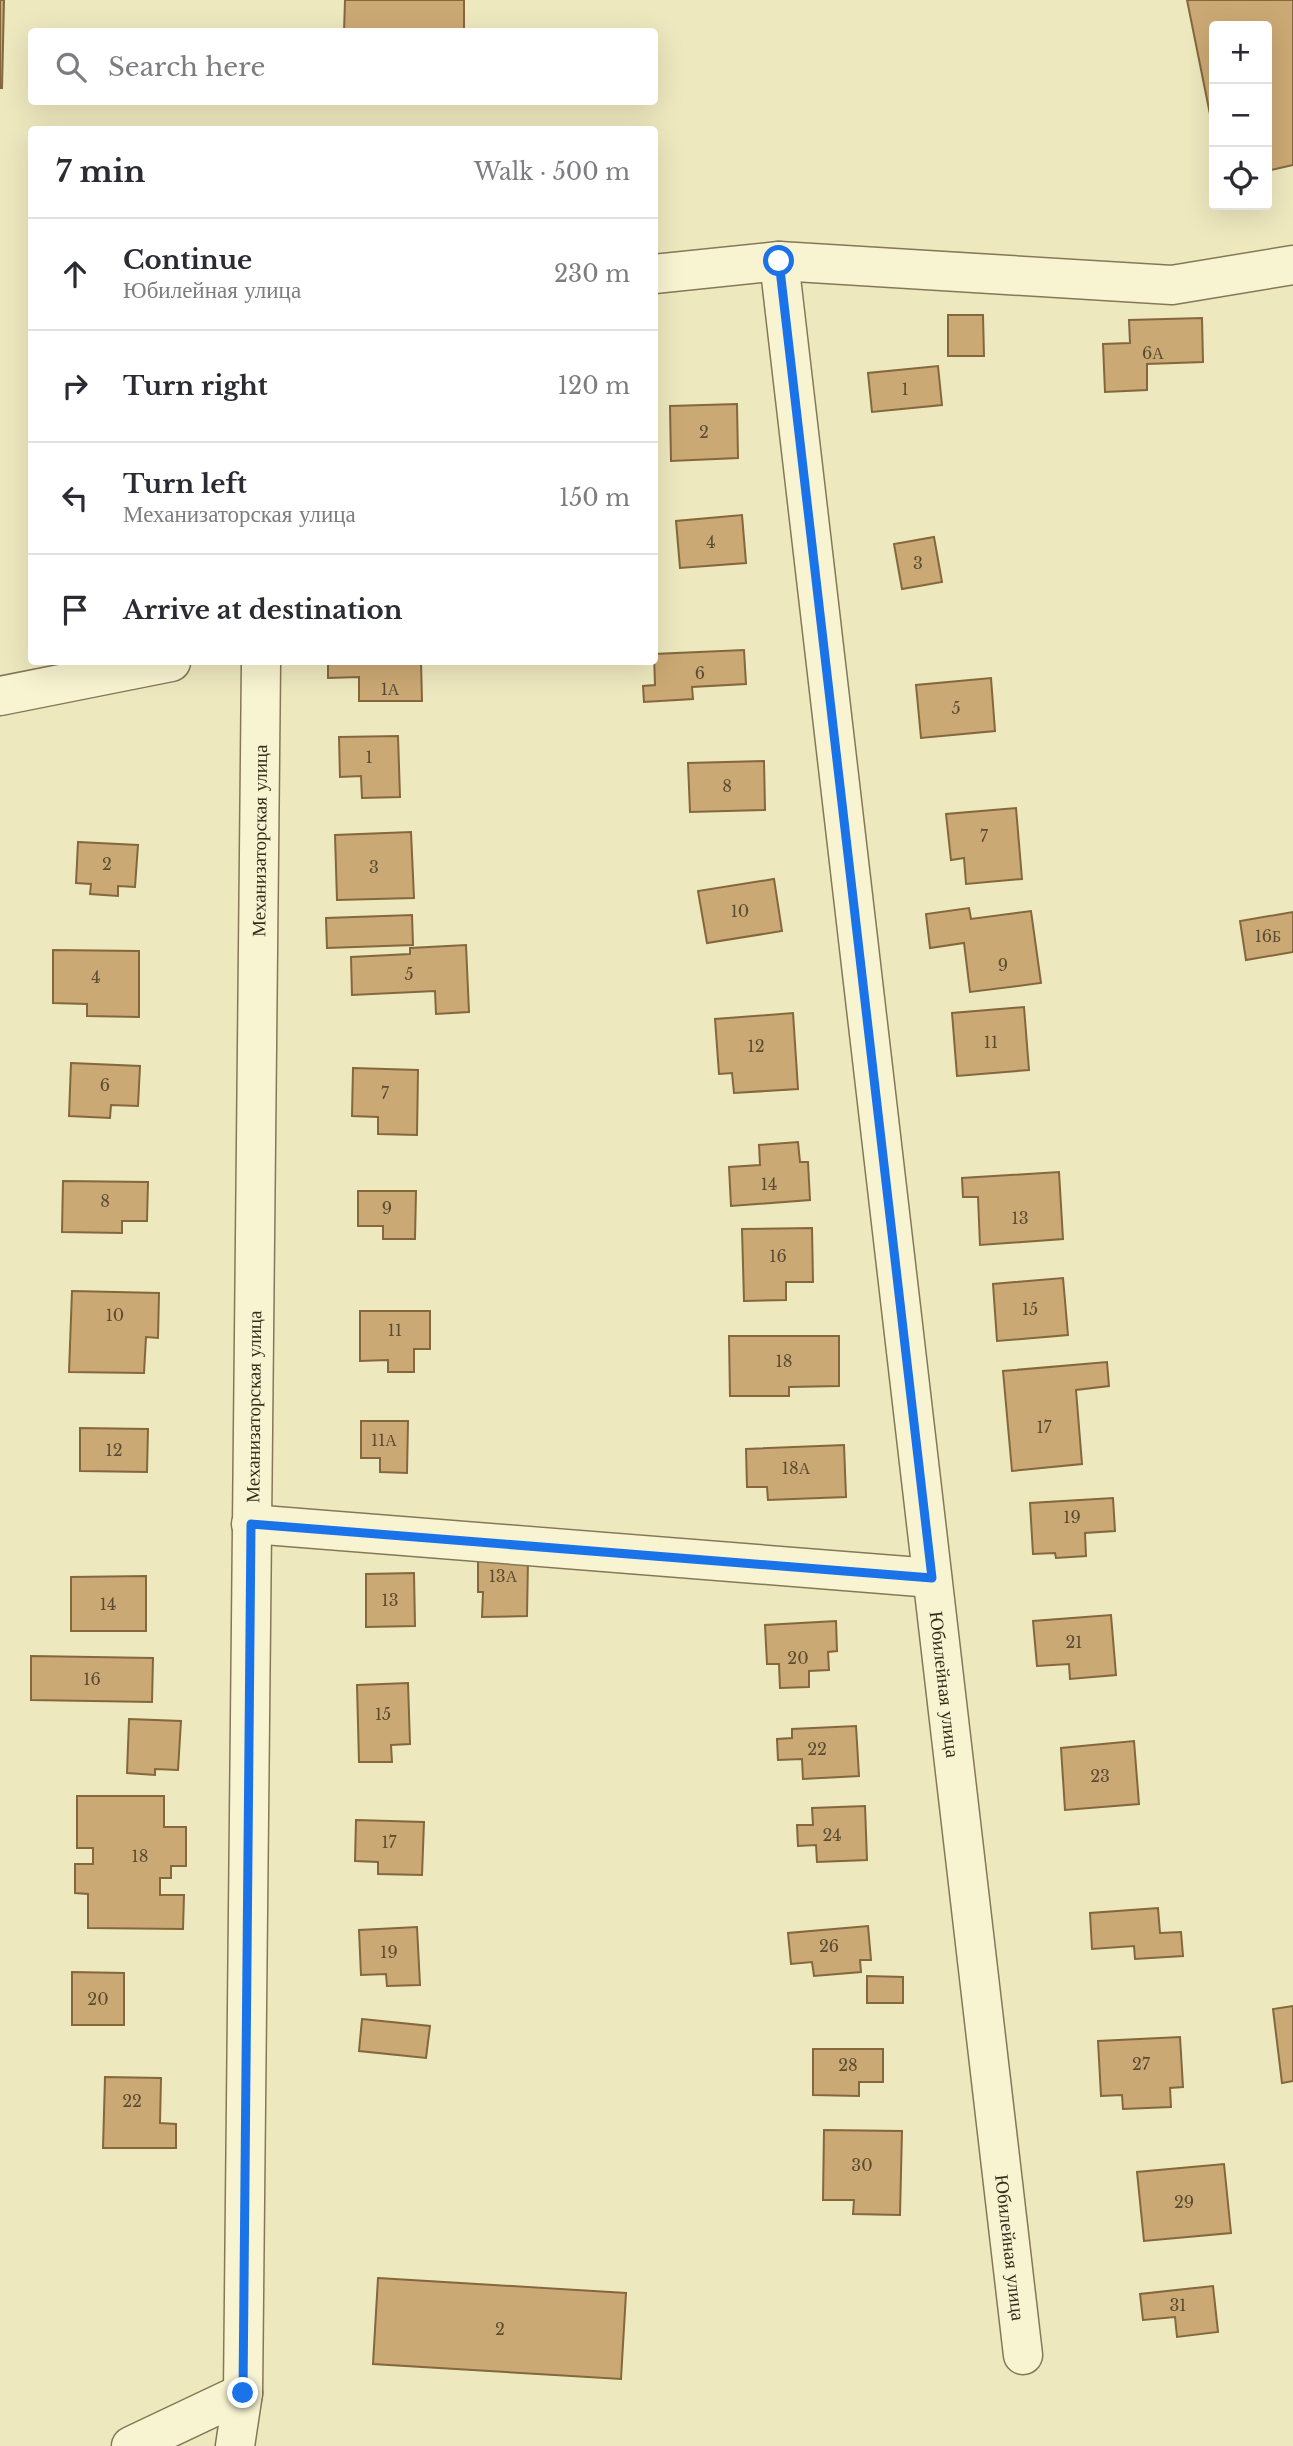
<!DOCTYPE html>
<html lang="en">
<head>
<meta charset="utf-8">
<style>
  :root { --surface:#fff; --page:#f2f2f3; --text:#2b2b33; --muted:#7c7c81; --line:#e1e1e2 }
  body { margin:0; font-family:"Libre Baskerville",serif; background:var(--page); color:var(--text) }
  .controls { position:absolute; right:21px; top:21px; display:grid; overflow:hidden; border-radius:7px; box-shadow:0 7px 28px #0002 }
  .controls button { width:63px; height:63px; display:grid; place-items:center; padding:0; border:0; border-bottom:2px solid var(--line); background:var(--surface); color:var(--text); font:35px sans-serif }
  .stop { position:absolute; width:21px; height:21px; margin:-16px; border:5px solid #1a73e8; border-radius:50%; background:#fff }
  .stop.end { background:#1a73e8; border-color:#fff; box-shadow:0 2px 7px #0008 }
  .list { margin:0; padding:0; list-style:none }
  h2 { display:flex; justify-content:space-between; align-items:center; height:91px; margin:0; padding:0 28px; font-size:30px }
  h2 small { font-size:23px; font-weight:400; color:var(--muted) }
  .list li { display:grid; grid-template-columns:46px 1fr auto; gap:21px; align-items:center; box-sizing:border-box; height:112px; padding:0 28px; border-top:2px solid var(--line) }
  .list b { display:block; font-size:26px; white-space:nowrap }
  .list p { margin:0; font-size:23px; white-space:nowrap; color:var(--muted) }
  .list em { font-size:23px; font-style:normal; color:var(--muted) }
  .icon { flex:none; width:38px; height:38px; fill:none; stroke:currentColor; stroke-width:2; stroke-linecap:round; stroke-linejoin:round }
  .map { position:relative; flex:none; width:1293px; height:2446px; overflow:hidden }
  .search { position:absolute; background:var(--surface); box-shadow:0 7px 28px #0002; left:28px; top:28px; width:630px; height:77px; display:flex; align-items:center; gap:18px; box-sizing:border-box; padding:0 24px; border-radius:7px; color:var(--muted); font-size:26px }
  .panel { position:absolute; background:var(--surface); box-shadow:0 7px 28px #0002; left:28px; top:126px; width:630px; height:539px; border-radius:7px }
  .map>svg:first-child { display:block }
  .building { fill:#cba974; stroke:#84673d; stroke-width:2 }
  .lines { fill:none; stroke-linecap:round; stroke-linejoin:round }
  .street-casing { stroke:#857857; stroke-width:41 }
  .street { stroke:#f8f4d1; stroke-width:38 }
  .route { stroke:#1a73e8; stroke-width:9 }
  .labels { text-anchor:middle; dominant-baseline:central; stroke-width:5; stroke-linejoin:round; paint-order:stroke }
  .number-label { font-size:16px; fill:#5a4c32 }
  .street-label { font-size:19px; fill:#352d1c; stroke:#f5f1ce }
</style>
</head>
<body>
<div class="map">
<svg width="1293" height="2446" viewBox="0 0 1293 2446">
  <rect width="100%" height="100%" fill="#ede8be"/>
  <path class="building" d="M0,0h4l-2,88h-2z
    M345,0h119v32h-120z
    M1187,0h106v165l-26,6v-145h-53v108z
    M948,315h35l1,41h-36z
    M1202,318l1,44 -56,2v26l-42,2 -2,-48 27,-1 -1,-23z
    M938,366l4,39 -70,7 -4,-39z
    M737,404l1,54 -67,3 -1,-55z
    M742,515l4,48 -66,5 -4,-47z
    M934,537l8,45 -40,7 -8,-45z
    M744,650l2,34 -54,3 1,12 -49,3 -1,-16 12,-1 -1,-31z
    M328,662h93l1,39h-63v-24l-31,1z
    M991,678l4,53 -74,7 -5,-53z
    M398,736l2,61 -38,1 -1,-22 -21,1 -1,-40z
    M764,761l1,49 -75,2 -2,-49z
    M1016,808l6,71 -56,5 -2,-26 -13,2 -5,-46z
    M411,832l3,66 -77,2 -2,-65z
    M78,842l60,3 -3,42 -17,-1v10l-28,-2 1,-10 -15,-1z
    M774,879l8,52 -75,12 -9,-52z
    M969,908l2,11 60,-8 10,72 -71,9 -6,-49 -34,5 -4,-34z
    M1293,912v40l-47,8 -6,-39z
    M412,915l1,30 -86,3 -1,-30z
    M466,945l3,67 -33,2 -1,-23 -83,4 -1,-38 59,-3v-6z
    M53,950l86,1v66l-52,-1v-12l-34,-1z
    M1024,1007l5,63 -72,6 -5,-63z
    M793,1013l5,76 -64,4 -2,-20 -13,1 -4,-55z
    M71,1063l69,3 -2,40 -27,-1 -1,13 -41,-2z
    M353,1068l65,2 -1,65 -39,-1v-17l-26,-1z
    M798,1142l2,20h8l2,38 -79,6 -2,-39 31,-2 -1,-20z
    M1059,1172l4,67 -83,6 -2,-48h-15l-1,-19z
    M63,1181l85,1 -1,39h-25v12l-60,-1z
    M358,1191h58l-1,48h-32v-13h-25z
    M812,1228l1,54h-27v18l-42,1 -2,-72z
    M1063,1278l5,57 -71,6 -4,-57z
    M72,1291l87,2 -1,45 -12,-1 -2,36 -75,-1z
    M360,1311h70v38h-16v23h-26v-12l-28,1z
    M729,1336h110v50l-50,1v9h-59z
    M1107,1362l2,24 -33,4 6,74 -70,7 -9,-100z
    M361,1421h47l-1,52 -27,-1v-14h-19z
    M80,1428l68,1 -1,43 -67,-1z
    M844,1445l2,52 -78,3 -1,-13h-20l-1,-38z
    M1113,1498l2,33 -30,2 1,23 -30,2 -1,-5 -22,1 -3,-51z
    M478,1560h50l-1,56 -45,1 1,-25h-5z
    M414,1573l1,53 -49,1v-53z
    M146,1576v55h-75v-54z
    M1111,1615l5,60 -46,4 -1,-15 -32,2 -4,-45z
    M836,1621l1,30 -9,1 1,18 -20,1v16l-29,1 -1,-24h-12l-2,-39z
    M31,1656l122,2 -1,44 -121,-2z
    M408,1683l2,61 -19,1 1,17h-33l-2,-77z
    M129,1719l52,2 -3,49 -23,-1v6l-28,-2z
    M856,1726l3,50 -56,3 -1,-20 -24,1 -1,-21 15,-1v-9z
    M1134,1741l5,63 -74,6 -4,-62z
    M77,1796h87v31h22v39h-15v12h-11v17h24l-1,34 -95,-1v-34l-13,-1v-29h18v-16h-16z
    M865,1806l2,54 -50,2 -1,-17 -18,1 -1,-21h16l-1,-17z
    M356,1820l68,2 -2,53 -44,-1v-12l-23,-1z
    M1158,1908l2,25 21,-1 2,24 -48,3 -1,-13 -42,3 -2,-36z
    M868,1926l3,34h-11l1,12 -47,4 -2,-14 -21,2 -3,-31z
    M417,1927l3,58 -33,1 -1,-12 -25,1 -2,-45z
    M72,1972l52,1v52h-52z
    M867,1976l36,1v26h-36z
    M1293,2006v75l-11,2 -9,-74z
    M362,2019l68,7 -4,32 -67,-7z
    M1180,2037l3,50 -13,1 1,19 -48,2 -1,-14 -21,1 -3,-55z
    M813,2049h70v33h-24v14l-46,-1z
    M105,2077l56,1 -1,45 16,1v24h-73z
    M824,2130l78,1 -2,84 -47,-1 1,-14h-31z
    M1224,2164l7,69 -87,8 -7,-69z
    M378,2278l248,15 -5,86 -248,-15z
    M1213,2286l5,46 -41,5 -2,-20 -32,3 -3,-26z"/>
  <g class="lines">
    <defs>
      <g id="street">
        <path id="s1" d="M779,261l244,2094"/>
        <path d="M654,274l125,-13 393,24 121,-20"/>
        <path d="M0,696l171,-34"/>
        <path d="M251,1524l681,54"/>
        <path d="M131,2446l112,-53"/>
        <path id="s2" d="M235,2446l8,-53 18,-1731"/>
      </g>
    </defs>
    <use href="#street" class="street-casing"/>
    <use href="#street" class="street"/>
  </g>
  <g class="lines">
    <path class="route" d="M243,2393l8,-869 681,54 -153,-1317"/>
  </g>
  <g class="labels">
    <g class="number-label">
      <text x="1153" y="353">6А</text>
      <text x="905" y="389">1</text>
      <text x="704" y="432">2</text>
      <text x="711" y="542">4</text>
      <text x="918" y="563">3</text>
      <text x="700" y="673">6</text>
      <text x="390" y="689">1А</text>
      <text x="956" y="708">5</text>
      <text x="369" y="757">1</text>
      <text x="727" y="786">8</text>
      <text x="984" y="836">7</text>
      <text x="107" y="864">2</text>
      <text x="374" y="867">3</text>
      <text x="740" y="911">10</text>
      <text x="1268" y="936">16Б</text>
      <text x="1003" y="965">9</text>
      <text x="409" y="974">5</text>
      <text x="96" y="977">4</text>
      <text x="991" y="1042">11</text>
      <text x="756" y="1046">12</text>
      <text x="105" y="1085">6</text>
      <text x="385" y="1093">7</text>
      <text x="769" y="1184">14</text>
      <text x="105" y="1201">8</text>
      <text x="387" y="1208">9</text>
      <text x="1020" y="1218">13</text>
      <text x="778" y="1256">16</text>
      <text x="1030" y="1309">15</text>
      <text x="115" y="1315">10</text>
      <text x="395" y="1330">11</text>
      <text x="784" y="1361">18</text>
      <text x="1044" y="1427">17</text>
      <text x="384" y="1440">11А</text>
      <text x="114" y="1450">12</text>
      <text x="796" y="1468">18А</text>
      <text x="1072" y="1517">19</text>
      <text x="503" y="1576">13А</text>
      <text x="390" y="1600">13</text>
      <text x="108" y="1604">14</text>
      <text x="1074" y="1642">21</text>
      <text x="798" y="1658">20</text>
      <text x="92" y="1679">16</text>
      <text x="383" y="1714">15</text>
      <text x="817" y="1749">22</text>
      <text x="1100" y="1776">23</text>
      <text x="832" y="1835">24</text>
      <text x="389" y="1842">17</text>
      <text x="140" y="1856">18</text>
      <text x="829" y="1946">26</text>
      <text x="389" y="1952">19</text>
      <text x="98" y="1999">20</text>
      <text x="1141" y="2064">27</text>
      <text x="848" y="2065">28</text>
      <text x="132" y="2101">22</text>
      <text x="862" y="2165">30</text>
      <text x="1184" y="2202">29</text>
      <text x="1178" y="2305">31</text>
      <text x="500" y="2329">2</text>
    </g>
    <g class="street-label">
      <text stroke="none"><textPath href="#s2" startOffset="1606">Механизаторская улица</textPath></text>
      <text stroke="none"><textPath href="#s2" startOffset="1040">Механизаторская улица</textPath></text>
      <text stroke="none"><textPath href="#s1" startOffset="1433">Юбилейная улица</textPath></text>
      <text stroke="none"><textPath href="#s1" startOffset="2000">Юбилейная улица</textPath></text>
    </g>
  </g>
</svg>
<div class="controls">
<button>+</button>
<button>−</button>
<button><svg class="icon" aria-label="locate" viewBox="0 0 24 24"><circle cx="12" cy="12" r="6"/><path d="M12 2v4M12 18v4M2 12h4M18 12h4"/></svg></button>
</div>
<div class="stop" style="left:779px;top:261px"></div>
<div class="stop end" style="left:243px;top:2393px"></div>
<div class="search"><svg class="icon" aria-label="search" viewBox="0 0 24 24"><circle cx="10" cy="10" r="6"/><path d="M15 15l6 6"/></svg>Search here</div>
<section class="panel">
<h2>7 min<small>Walk · 500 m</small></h2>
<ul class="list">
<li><svg class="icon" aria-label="ahead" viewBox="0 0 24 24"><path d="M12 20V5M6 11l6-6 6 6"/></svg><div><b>Continue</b><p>Юбилейная улица</p></div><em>230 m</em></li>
<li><svg class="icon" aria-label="right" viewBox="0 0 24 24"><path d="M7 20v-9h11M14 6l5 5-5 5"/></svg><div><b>Turn right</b></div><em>120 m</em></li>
<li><svg class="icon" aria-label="left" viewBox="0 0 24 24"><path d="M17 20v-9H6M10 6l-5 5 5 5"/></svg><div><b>Turn left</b><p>Механизаторская улица</p></div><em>150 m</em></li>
<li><svg class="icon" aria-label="arrive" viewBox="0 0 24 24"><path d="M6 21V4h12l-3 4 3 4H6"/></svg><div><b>Arrive at destination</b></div></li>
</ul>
</section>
</div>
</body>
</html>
